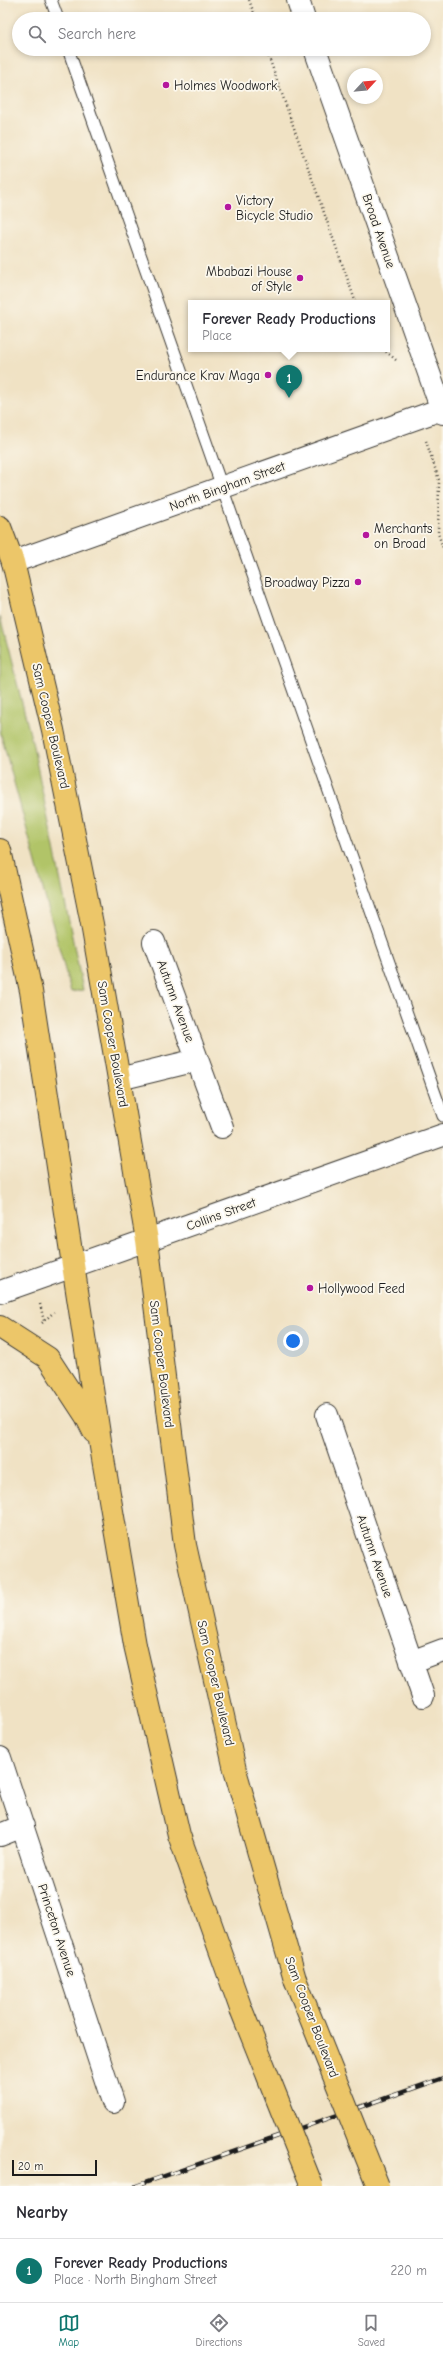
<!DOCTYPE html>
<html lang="en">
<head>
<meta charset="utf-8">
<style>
  :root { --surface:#fff; --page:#f7f7f7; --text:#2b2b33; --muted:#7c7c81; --line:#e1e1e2; --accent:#0f766e }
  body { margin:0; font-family:"Comic Neue",sans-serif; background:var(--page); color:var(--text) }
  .compass { position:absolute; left:347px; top:68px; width:36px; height:36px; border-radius:50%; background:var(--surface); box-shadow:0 2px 6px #0003; rotate:64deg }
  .scale { position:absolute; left:12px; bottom:10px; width:85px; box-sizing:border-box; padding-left:4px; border:2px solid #1c1c1c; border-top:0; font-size:11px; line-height:14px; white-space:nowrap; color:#1c1c1c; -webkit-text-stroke:3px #fbf7ec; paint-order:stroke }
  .you { position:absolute; left:293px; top:1341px; width:14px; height:14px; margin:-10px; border:3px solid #fff; border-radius:50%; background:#1a73e8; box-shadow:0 0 0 6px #1a73e833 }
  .badge { display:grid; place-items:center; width:26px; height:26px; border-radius:50%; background:var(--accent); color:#fff; font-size:13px; font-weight:700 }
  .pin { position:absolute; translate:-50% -33px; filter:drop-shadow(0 1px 2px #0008) }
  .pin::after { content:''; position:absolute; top:21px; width:14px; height:12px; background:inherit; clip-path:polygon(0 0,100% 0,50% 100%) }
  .popup { position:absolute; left:188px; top:300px; width:202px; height:52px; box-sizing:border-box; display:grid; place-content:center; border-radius:0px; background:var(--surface); filter:drop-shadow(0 1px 3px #0005); font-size:13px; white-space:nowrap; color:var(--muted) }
  .popup b { font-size:15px; color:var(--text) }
  .popup::after { content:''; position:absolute; left:50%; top:100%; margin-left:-8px; border:8px solid transparent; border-top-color:var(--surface) }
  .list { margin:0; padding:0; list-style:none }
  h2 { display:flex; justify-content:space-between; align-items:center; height:52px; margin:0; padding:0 16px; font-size:17px }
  h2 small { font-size:13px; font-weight:400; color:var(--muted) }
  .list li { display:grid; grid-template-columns:26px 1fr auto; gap:12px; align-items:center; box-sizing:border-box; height:64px; padding:0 16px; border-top:1px solid var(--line) }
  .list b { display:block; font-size:15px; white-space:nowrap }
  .list p { margin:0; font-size:13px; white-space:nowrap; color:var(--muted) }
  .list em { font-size:13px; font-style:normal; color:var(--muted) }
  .icon { flex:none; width:22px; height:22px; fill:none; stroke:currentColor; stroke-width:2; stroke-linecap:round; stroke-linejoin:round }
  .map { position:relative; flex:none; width:443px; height:2186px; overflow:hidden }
  .search { position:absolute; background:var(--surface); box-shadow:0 2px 6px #0003; left:12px; right:12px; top:12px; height:44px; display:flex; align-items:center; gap:10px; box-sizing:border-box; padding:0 14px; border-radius:22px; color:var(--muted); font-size:15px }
  .sheet { height:116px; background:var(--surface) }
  nav { display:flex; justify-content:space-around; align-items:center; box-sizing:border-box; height:56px; border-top:1px solid var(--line); background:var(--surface); font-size:11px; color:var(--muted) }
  nav a { display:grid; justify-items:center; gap:2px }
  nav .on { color:var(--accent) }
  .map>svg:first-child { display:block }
  .green { fill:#b1c467; stroke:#667042 }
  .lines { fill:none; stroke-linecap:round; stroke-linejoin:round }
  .service-casing { stroke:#3c3a35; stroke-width:13 }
  .minor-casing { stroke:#3c3a35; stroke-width:24 }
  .tertiary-casing { stroke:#3c3a35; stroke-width:24 }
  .primary-casing { stroke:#3c3a35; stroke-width:24 }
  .path { stroke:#3c3a35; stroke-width:2.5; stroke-dasharray:1 3; stroke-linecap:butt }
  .service { stroke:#fff; stroke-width:11 }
  .minor { stroke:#fff; stroke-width:22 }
  .tertiary { stroke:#fff; stroke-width:22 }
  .primary { stroke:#ecc669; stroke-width:22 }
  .rail-casing { stroke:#1c1c1c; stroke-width:4.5 }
  .rail { stroke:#fbf7ec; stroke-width:3; stroke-dasharray:9; stroke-linecap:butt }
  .primary-bridge-casing { stroke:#3c3a35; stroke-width:24; stroke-linecap:butt }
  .primary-bridge { stroke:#ecc669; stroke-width:22 }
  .poi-dot { fill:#b5179e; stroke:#fbf7ec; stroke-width:1.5 }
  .labels { text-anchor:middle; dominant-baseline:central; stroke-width:3.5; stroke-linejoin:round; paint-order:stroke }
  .poi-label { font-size:13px; fill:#1c1c1c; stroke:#fbf7ec; text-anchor:start }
  .street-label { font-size:13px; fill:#1c1c1c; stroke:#fbf7ec }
</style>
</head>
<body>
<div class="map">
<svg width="443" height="2186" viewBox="0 0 443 2186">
  <rect width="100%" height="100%" fill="#fbf7ec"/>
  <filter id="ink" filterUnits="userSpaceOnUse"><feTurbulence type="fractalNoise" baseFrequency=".025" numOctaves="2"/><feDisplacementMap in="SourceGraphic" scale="8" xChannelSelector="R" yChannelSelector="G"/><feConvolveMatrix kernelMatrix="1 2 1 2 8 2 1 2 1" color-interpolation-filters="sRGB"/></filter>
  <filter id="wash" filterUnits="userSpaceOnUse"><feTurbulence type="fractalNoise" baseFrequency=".012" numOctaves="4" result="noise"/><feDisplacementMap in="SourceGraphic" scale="16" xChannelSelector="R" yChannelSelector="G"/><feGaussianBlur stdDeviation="0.9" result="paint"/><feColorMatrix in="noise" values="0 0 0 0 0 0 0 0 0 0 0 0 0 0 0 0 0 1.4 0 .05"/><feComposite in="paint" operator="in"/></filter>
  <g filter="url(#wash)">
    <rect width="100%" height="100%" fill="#f0e2c4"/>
    <path class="green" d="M0,616l33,130 50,244 -12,2 -71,-261z"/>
  </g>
  <g filter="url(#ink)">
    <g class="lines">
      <defs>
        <path id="service" d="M51,0l7,19
          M68,49l375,1067"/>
        <path id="minor" d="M298,0l6,19
          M315,49l128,364
          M13,562l429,-153
          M154,942l68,185
          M119,1079l78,-19
          M147,1240l296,-105
          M327,1415l96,281
          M411,1662l32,-12
          M0,1758l113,344
          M0,1835l23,-9"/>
        <path id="tertiary" d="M0,1292l147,-52"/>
        <path id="primary" d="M0,527l13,35 40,168 39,194 55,316 38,305 50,225 60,209
          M0,850l31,141 70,456 34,198 44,190 62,174
          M0,1327l48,31 38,58 8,16"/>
      </defs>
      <use href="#service" class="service-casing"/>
      <use href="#minor" class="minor-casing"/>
      <use href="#tertiary" class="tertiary-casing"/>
      <use href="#primary" class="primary-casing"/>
      <path class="path" d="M249,0l7,19
        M266,49l90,254
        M383,349l13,11
        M426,441l13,39 -1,53 5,15
        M40,1304l4,17
        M42,1323l12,-11"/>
      <use href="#service" class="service"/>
      <use href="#minor" class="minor"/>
      <use href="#tertiary" class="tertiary"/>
      <use href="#primary" class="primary"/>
      <defs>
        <path id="rail" d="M136,2186l307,-108"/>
      </defs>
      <use href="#rail" class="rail-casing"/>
      <use href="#rail" class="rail"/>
      <defs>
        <path id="primary-bridge" d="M295,1979l83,207
          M241,2009l71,177"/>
      </defs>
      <use href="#primary-bridge" class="primary-bridge-casing"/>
      <use href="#primary-bridge" class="primary-bridge"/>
    </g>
  </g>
  <g class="poi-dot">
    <circle cx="166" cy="85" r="4"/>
    <circle cx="228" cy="207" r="4"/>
    <circle cx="300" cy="278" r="4"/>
    <circle cx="268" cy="375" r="4"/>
    <circle cx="366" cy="535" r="4"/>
    <circle cx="358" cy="582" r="4"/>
    <circle cx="310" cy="1288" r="4"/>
  </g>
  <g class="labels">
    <g class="poi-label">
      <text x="174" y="85">Holmes Woodwork</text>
      <text x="236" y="200">Victory<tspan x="236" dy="15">Bicycle Studio</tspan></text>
      <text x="292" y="271" text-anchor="end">Mbabazi House<tspan x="292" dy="15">of Style</tspan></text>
      <text x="260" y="375" text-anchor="end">Endurance Krav Maga</text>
      <text x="374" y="528">Merchants<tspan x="374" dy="15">on Broad</tspan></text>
      <text x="350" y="582" text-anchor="end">Broadway Pizza</text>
      <text x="318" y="1288">Hollywood Feed</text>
    </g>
    <g class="street-label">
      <text transform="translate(379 231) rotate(71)">Broad Avenue</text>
      <text transform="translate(227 486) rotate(-20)">North Bingham Street</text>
      <text transform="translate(51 726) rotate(77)">Sam Cooper Boulevard</text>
      <text transform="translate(176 1001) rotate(70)">Autumn Avenue</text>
      <text transform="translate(113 1044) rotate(80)">Sam Cooper Boulevard</text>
      <text transform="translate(221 1214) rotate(-20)">Collins Street</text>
      <text transform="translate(162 1364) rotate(83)">Sam Cooper Boulevard</text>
      <text transform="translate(375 1556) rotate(71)">Autumn Avenue</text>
      <text transform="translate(216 1683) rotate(77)">Sam Cooper Boulevard</text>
      <text transform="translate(57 1930) rotate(72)">Princeton Avenue</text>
      <text transform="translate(312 2017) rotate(69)">Sam Cooper Boulevard</text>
    </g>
  </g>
</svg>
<svg class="compass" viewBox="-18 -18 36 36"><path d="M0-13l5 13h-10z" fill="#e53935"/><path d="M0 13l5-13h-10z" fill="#7c7c81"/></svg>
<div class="scale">20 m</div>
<div class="you"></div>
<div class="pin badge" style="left:289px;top:398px">1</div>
<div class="popup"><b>Forever Ready Productions</b>Place</div>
<div class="search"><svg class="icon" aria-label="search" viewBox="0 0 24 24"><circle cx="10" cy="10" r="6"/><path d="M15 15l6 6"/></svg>Search here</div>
</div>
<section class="sheet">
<h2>Nearby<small></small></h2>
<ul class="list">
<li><span class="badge">1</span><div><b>Forever Ready Productions</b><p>Place · North Bingham Street</p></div><em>220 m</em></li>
</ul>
</section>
<nav>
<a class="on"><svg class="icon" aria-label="map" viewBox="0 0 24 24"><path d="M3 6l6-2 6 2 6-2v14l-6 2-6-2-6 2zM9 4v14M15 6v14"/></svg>Map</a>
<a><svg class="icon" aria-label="directions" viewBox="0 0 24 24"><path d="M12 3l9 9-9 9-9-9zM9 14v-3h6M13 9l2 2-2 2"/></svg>Directions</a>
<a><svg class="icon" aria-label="saved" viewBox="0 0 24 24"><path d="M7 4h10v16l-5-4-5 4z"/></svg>Saved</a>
</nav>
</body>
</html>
